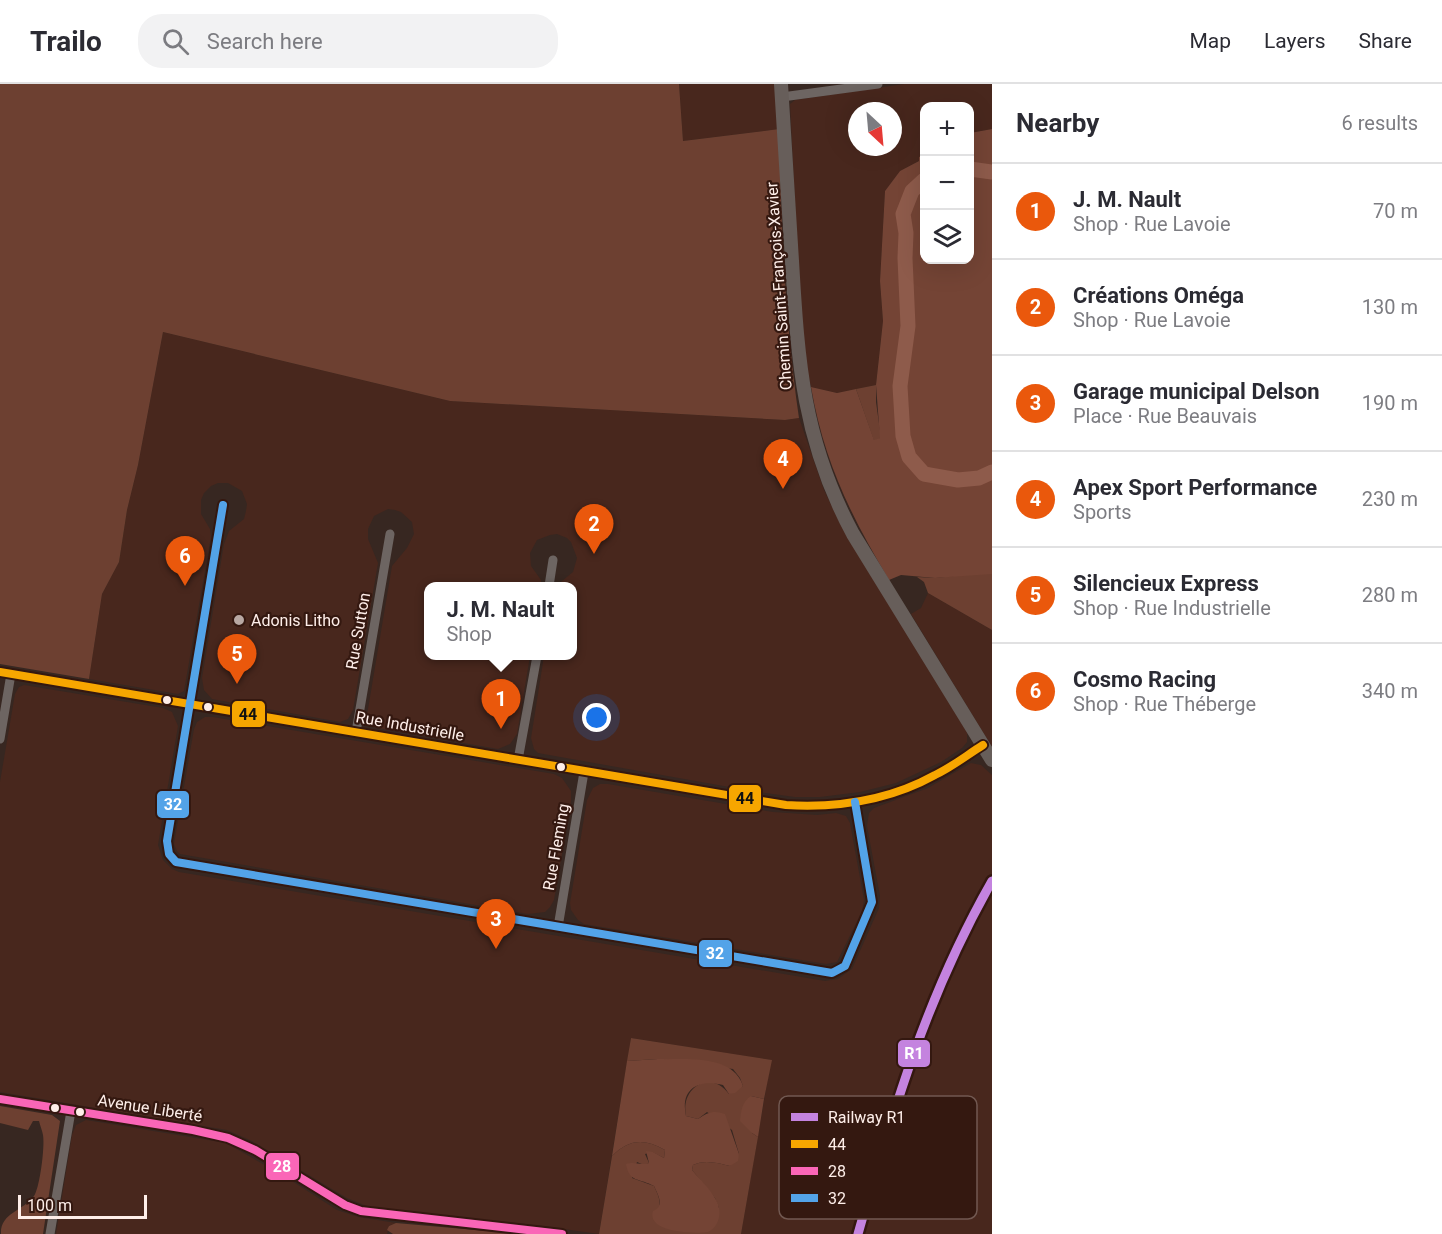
<!DOCTYPE html>
<html lang="en">
<head>
<meta charset="utf-8">
<style>
  :root { --surface:#fff; --page:#f2f2f3; --text:#2b2b33; --muted:#7c7c81; --line:#e1e1e2; --accent:#ea580c }
  body { margin:0; font-family:Roboto,sans-serif; background:var(--page); color:var(--text) }
  .controls { position:absolute; right:18px; top:18px; display:grid; overflow:hidden; border-radius:12px; box-shadow:0 6px 24px #0002 }
  .controls button { width:54px; height:54px; display:grid; place-items:center; padding:0; border:0; border-bottom:2px solid var(--line); background:var(--surface); color:var(--text); font:30px sans-serif }
  .compass { position:absolute; left:848px; top:18px; width:54px; height:54px; border-radius:50%; background:var(--surface); box-shadow:0 6px 24px #0002; rotate:154deg }
  .scale { position:absolute; left:18px; bottom:15px; width:129px; box-sizing:border-box; padding-left:6px; border:3px solid #feeee9; border-top:0; font-size:16px; line-height:21px; white-space:nowrap; color:#feeee9; -webkit-text-stroke:4px #341810; paint-order:stroke }
  .you { position:absolute; left:597px; top:634px; width:21px; height:21px; margin:-15px; border:4px solid #fff; border-radius:50%; background:#1a73e8; box-shadow:0 0 0 9px #1a73e833 }
  .badge { display:grid; place-items:center; width:39px; height:39px; border-radius:50%; background:var(--accent); color:#fff; font-size:20px; font-weight:700 }
  .pin { position:absolute; translate:-50% -50px; filter:drop-shadow(0 2px 3px #0008) }
  .pin::after { content:''; position:absolute; top:32px; width:21px; height:18px; background:inherit; clip-path:polygon(0 0,100% 0,50% 100%) }
  .popup { position:absolute; left:424px; top:498px; width:153px; height:78px; box-sizing:border-box; display:grid; place-content:center; border-radius:12px; background:var(--surface); filter:drop-shadow(0 2px 4px #0005); font-size:20px; white-space:nowrap; color:var(--muted) }
  .popup b { font-size:22px; color:var(--text) }
  .popup::after { content:''; position:absolute; left:50%; top:100%; margin-left:-12px; border:12px solid transparent; border-top-color:var(--surface) }
  .list { margin:0; padding:0; list-style:none }
  h2 { display:flex; justify-content:space-between; align-items:center; height:78px; margin:0; padding:0 24px; font-size:26px }
  h2 small { font-size:20px; font-weight:400; color:var(--muted) }
  .list li { display:grid; grid-template-columns:39px 1fr auto; gap:18px; align-items:center; box-sizing:border-box; height:96px; padding:0 24px; border-top:2px solid var(--line) }
  .list b { display:block; font-size:22px; white-space:nowrap }
  .list p { margin:0; font-size:20px; white-space:nowrap; color:var(--muted) }
  .list em { font-size:20px; font-style:normal; color:var(--muted) }
  .icon { flex:none; width:33px; height:33px; fill:none; stroke:currentColor; stroke-width:2; stroke-linecap:round; stroke-linejoin:round }
  .map { position:relative; flex:none; width:992px; height:1150px; overflow:hidden }
  header { display:flex; align-items:center; gap:36px; box-sizing:border-box; height:84px; padding:0 30px; background:var(--surface); border-bottom:2px solid var(--line) }
  header strong { font-size:28px }
  nav { display:flex; gap:33px; margin-inline-start:auto; font-size:21px }
  .search { width:420px; height:54px; background:var(--page); display:flex; align-items:center; gap:15px; box-sizing:border-box; padding:0 21px; border-radius:24px; color:var(--muted); font-size:22px }
  main { display:flex }
  aside { flex:1; background:var(--surface) }
  .map>svg:first-child { display:block }
  .built { fill:#48271d; fill-rule:evenodd }
  .green { fill:#6d4031 }
  .forest { fill:#744435 }
  .lines { fill:none; stroke-linecap:round; stroke-linejoin:round }
  .river { stroke:#8e5b4b; stroke-width:15 }
  .street { stroke:#6d6562; stroke-width:9 }
  .secondary { stroke:#675e5a; stroke-width:14 }
  .bus-1-casing { stroke:#341810; stroke-width:12 }
  .bus-2-casing { stroke:#341810; stroke-width:12 }
  .bus-3-casing { stroke:#341810; stroke-width:12 }
  .bus-1 { stroke:#f7a600; stroke-width:8 }
  .bus-2 { stroke:#fa66b7; stroke-width:8 }
  .bus-3 { stroke:#53a3e8; stroke-width:8 }
  .rail-1-casing { stroke:#341810; stroke-width:14 }
  .rail-1 { stroke:#c483df; stroke-width:9 }
  .poi-dot { fill:#b8a8a3; stroke:#341810; stroke-width:2 }
  .bus-dot { fill:#feeee9; stroke:#341810; stroke-width:2 }
  .labels { text-anchor:middle; dominant-baseline:central; stroke-width:4.5; stroke-linejoin:round; paint-order:stroke }
  .street-label { font-size:16px; fill:#feeee9; stroke:#341810 }
  .poi-label { font-size:16px; fill:#feeee9; stroke:#341810; text-anchor:start }
  .key { fill:#341810; stroke:#715851; stroke-width:1.5 }
  .key-label { font-size:16px; fill:#feeee9 }
  .line-badge { stroke:#341810; stroke-width:2 }
  .badge-label { font-size:16px; text-anchor:middle; font-weight:bold; fill:#fff }
  .pale-badge-label { font-size:16px; text-anchor:middle; font-weight:bold; fill:#111 }
</style>
</head>
<body>
<header>
<strong>Trailo</strong>
<div class="search"><svg class="icon" aria-label="search" viewBox="0 0 24 24"><circle cx="10" cy="10" r="6"/><path d="M15 15l6 6"/></svg>Search here</div>
<nav><a>Map</a><a>Layers</a><a>Share</a></nav>
</header>
<main>
<div class="map">
<svg width="992" height="1150" viewBox="0 0 992 1150">
  <rect width="100%" height="100%" fill="#372721"/>
  <path class="built" d="M679,0h97l3,45 -96,12z
    M904,0h88v45l-22,4v-27h-46v49l-5,2v4l-19,10 -15,20 -5,90 3,40 -7,64 -39,8 -26,-6 -6,-23 -4,-39 -11,-221 5,-4zM857,27h36v36h-36z
    M163,248l287,69 335,19 14,-2 25,72 15,31 125,206 3,6v9l-5,6 -21,14 -45,21 -36,9 -40,5h-25l-43,-6 -214,-38 -4,-4 -3,-11 13,-82h29v-70h-17l17,-14 4,-14 -6,-16 -4,-4 -10,-4 -7,1 -13,5 -7,13 1,13 10,14v6h-112v70h101l-13,78 -7,10 -12,5 -126,-22 -3,-3 -2,-9 25,-149 15,-18 7,-14 -2,-12 -11,-10 -6,-2 -7,-1 -14,7 -6,13v10l10,24 -25,147 -5,9 -8,3 -128,-23 -8,-9 -2,-12 22,-134 5,-13 15,-12 2,-8 1,-7 -5,-13 -14,-8h-10l-7,3 -7,7 -3,7v14l9,15 1,7 -27,155 -6,3 -89,-15 13,-85 17,-32 8,-52 11,-45z
    M928,509l64,37v117l-81,-133 10,-6z
    M24,601l139,23 9,4 6,14 -20,119 5,15 9,9 7,3 646,109 13,-2 14,-10 27,-61 1,-12 -13,-70 2,-13 5,-5 54,-20 43,-25 10,2 11,10v99l-33,58 -32,72 -37,104 -36,126h-113l30,-174 -140,-22 -32,196 -64,-9 -163,-17 -25,-10 -95,-57 -25,-11 -227,-38v-310l15,-88 4,-7z
    M205,633h8l341,57 8,4 9,13v10l-17,99 -4,7 -5,5 -17,2 -348,-60 -3,-3 -3,-7 20,-115 3,-7z
    M600,700h8l165,28 44,3 19,-2 10,3 4,7 14,77 -2,11 -25,51 -11,2 -242,-40 -6,-4 -7,-10 -1,-7 17,-103 6,-12z
    M992,807v343h-129l40,-141 20,-59 39,-86z
    M86,1036l140,23 58,33 53,34 21,7 38,6 -7,3 -2,8h-331l16,-99 4,-10z"/>
  <path class="green" d="M0,0h679l4,57 96,-12c2,96 6,193 20,289l-14,2 -335,-19 -287,-69 -25,133 -11,45 -8,52 -17,32 -13,85 -89,-15z
    M876,301v17l5,36 -7,3 -18,-52z
    M973,490h19v56l-64,-37 -4,-11 -7,-5 18,1z
    M631,954l141,22 -8,39 -13,-3 1,37 6,4 -17,97h-142l13,-78c17,-17 32,-18 53,-6l-1,8 -12,-6 -7,2 4,9 -5,2 -7,-3 -5,16 22,8c3,7 8,15 4,23l61,-1 -4,-10 -23,-28 1,-5c11,-6 26,-2 37,1l9,-12 -7,-24 -25,-18 -9,7 -12,-3c-6,-29 25,-47 43,-22l14,-8 -3,-8 -7,-9 -75,-10 -31,2z
    M0,1022l52,9 8,6 -17,113h-42c-1,-21 22,-23 33,-38 6,-9 11,-50 9,-61 -1,-5 -3,-10 -4,-14h-6l-5,9 -28,-7z
    M396,1139l124,11h-127l-6,-4 2,-4z"/>
  <path class="forest" d="M992,45v445l-57,4 -34,-3 -12,5c-38,-64 -65,-118 -78,-193l26,6 19,-4 18,51 6,-2 -4,-53 7,-64 -3,-40 5,-90 15,-20 19,-10v-4l5,-2v105h46v-127z
    M658,975c28,1 75,-5 85,27l-8,7 -6,1 -6,-9c-25,-6 -43,4 -37,31l12,3c10,-7 16,-9 27,-5l14,40 -1,7 -8,5c-11,-3 -26,-7 -37,-1l-1,5c9,11 25,25 27,38 2,9 -2,20 -11,24 -13,2 -62,1 -55,-21 12,-5 5,-16 1,-25 -14,-8 -25,-3 -28,-22 9,-3 15,2 23,-1l-3,-12 7,1 11,6 1,-8c-21,-12 -36,-11 -53,6l15,-95z
    M751,1012l13,3 -6,38 -6,-4 -12,-12c1,-11 2,-19 11,-25z"/>
  <g class="lines">
    <path class="river" d="M970,85l22,3
      M924,96l-12,11 -9,23 3,19 -1,25 3,68 -8,60 3,50 6,21 15,17 34,6 21,-2 13,-6"/>
    <path class="street" d="M782,13l96,-13
      M223,421l-56,336 2,13 7,8 656,111 13,-7 27,-64 -17,-100
      M549,502l4,-26
      M0,588l786,133c51,3 104,-5 149,-30 17,-8 32,-20 48,-30
      M356,648l34,-198
      M0,655l11,-65
      M518,676l19,-104
      M558,843l26,-155
      M0,1015l193,31 35,8 27,12 90,55 16,6 201,23
      M50,1150l21,-123"/>
    <path class="secondary" d="M781,0c4,59 7,118 11,177 6,102 11,180 61,273l139,226"/>
    <defs>
      <path id="bus-1" d="M0,588l786,133c51,3 104,-5 149,-30 17,-8 32,-20 48,-30"/>
      <path id="bus-2" d="M0,1015l193,31 35,8 27,12 90,55 16,6 201,23"/>
      <path id="bus-3" d="M223,421l-56,336 2,13 7,8 656,111 13,-7 27,-64 -17,-100"/>
    </defs>
    <use href="#bus-1" class="bus-1-casing"/>
    <use href="#bus-2" class="bus-2-casing"/>
    <use href="#bus-3" class="bus-3-casing"/>
    <use href="#bus-1" class="bus-1"/>
    <use href="#bus-2" class="bus-2"/>
    <use href="#bus-3" class="bus-3"/>
    <defs>
      <path id="rail-1" d="M858,1150c35,-124 69,-239 134,-353"/>
    </defs>
    <use href="#rail-1" class="rail-1-casing"/>
    <use href="#rail-1" class="rail-1"/>
  </g>
  <circle class="poi-dot" cx="239" cy="536" r="6"/>
  <g class="bus-dot">
    <circle cx="167" cy="616" r="5"/>
    <circle cx="208" cy="623" r="5"/>
    <circle cx="561" cy="683" r="5"/>
    <circle cx="55" cy="1024" r="5"/>
    <circle cx="80" cy="1028" r="5"/>
  </g>
  <g class="labels">
    <g class="street-label">
      <text transform="translate(779 202) rotate(-94)">Chemin Saint-François-Xavier</text>
      <text transform="translate(358 547) rotate(-80)">Rue Sutton</text>
      <text transform="translate(410 642) rotate(10)">Rue Industrielle</text>
      <text transform="translate(556 763) rotate(-80)">Rue Fleming</text>
      <text transform="translate(150 1024) rotate(9)">Avenue Liberté</text>
    </g>
    <g class="poi-label">
      <text x="251" y="536">Adonis Litho</text>
    </g>
  </g>
  <rect x="779" y="1012" width="198" height="123" rx="9" class="key"/>
  <rect x="791" y="1029" width="27" height="8" fill="#c483df"/>
  <rect x="791" y="1056" width="27" height="8" fill="#f7a600"/>
  <rect x="791" y="1083" width="27" height="8" fill="#fa66b7"/>
  <rect x="791" y="1110" width="27" height="8" fill="#53a3e8"/>
  <g class="key-label">
    <text x="828" y="1039">Railway R1</text>
    <text x="828" y="1066">44</text>
    <text x="828" y="1093">28</text>
    <text x="828" y="1120">32</text>
  </g>
  <g class="line-badge">
    <rect x="231" y="616" width="35" height="28" rx="6" fill="#f7a600"/>
    <rect x="728" y="700" width="34" height="29" rx="6" fill="#f7a600"/>
    <rect x="156" y="706" width="34" height="29" rx="6" fill="#53a3e8"/>
    <rect x="698" y="855" width="35" height="29" rx="6" fill="#53a3e8"/>
    <rect x="897" y="955" width="34" height="29" rx="6" fill="#c483df"/>
    <rect x="265" y="1068" width="35" height="29" rx="6" fill="#fa66b7"/>
  </g>
  <g class="badge-label">
    <text x="173" y="726">32</text>
    <text x="715" y="875">32</text>
    <text x="914" y="975">R1</text>
    <text x="282" y="1088">28</text>
  </g>
  <g class="pale-badge-label">
    <text x="248" y="636">44</text>
    <text x="745" y="720">44</text>
  </g>
</svg>
<div class="controls">
<button>+</button>
<button>−</button>
<button><svg class="icon" aria-label="layers" viewBox="0 0 24 24"><path d="M12 4l9 5-9 5-9-5zM3 14l9 5 9-5"/></svg></button>
</div>
<svg class="compass" viewBox="-18 -18 36 36"><path d="M0-13l5 13h-10z" fill="#e53935"/><path d="M0 13l5-13h-10z" fill="#7c7c81"/></svg>
<div class="scale">100 m</div>
<div class="you"></div>
<div class="pin badge" style="left:501px;top:645px">1</div>
<div class="popup"><b>J. M. Nault</b>Shop</div>
<div class="pin badge" style="left:594px;top:470px">2</div>
<div class="pin badge" style="left:496px;top:865px">3</div>
<div class="pin badge" style="left:783px;top:405px">4</div>
<div class="pin badge" style="left:237px;top:600px">5</div>
<div class="pin badge" style="left:185px;top:502px">6</div>
</div>
<aside>
<h2>Nearby<small>6 results</small></h2>
<ul class="list">
<li><span class="badge">1</span><div><b>J. M. Nault</b><p>Shop · Rue Lavoie</p></div><em>70 m</em></li>
<li><span class="badge">2</span><div><b>Créations Oméga</b><p>Shop · Rue Lavoie</p></div><em>130 m</em></li>
<li><span class="badge">3</span><div><b>Garage municipal Delson</b><p>Place · Rue Beauvais</p></div><em>190 m</em></li>
<li><span class="badge">4</span><div><b>Apex Sport Performance</b><p>Sports</p></div><em>230 m</em></li>
<li><span class="badge">5</span><div><b>Silencieux Express</b><p>Shop · Rue Industrielle</p></div><em>280 m</em></li>
<li><span class="badge">6</span><div><b>Cosmo Racing</b><p>Shop · Rue Théberge</p></div><em>340 m</em></li>
</ul>
</aside>
</main>
</body>
</html>
